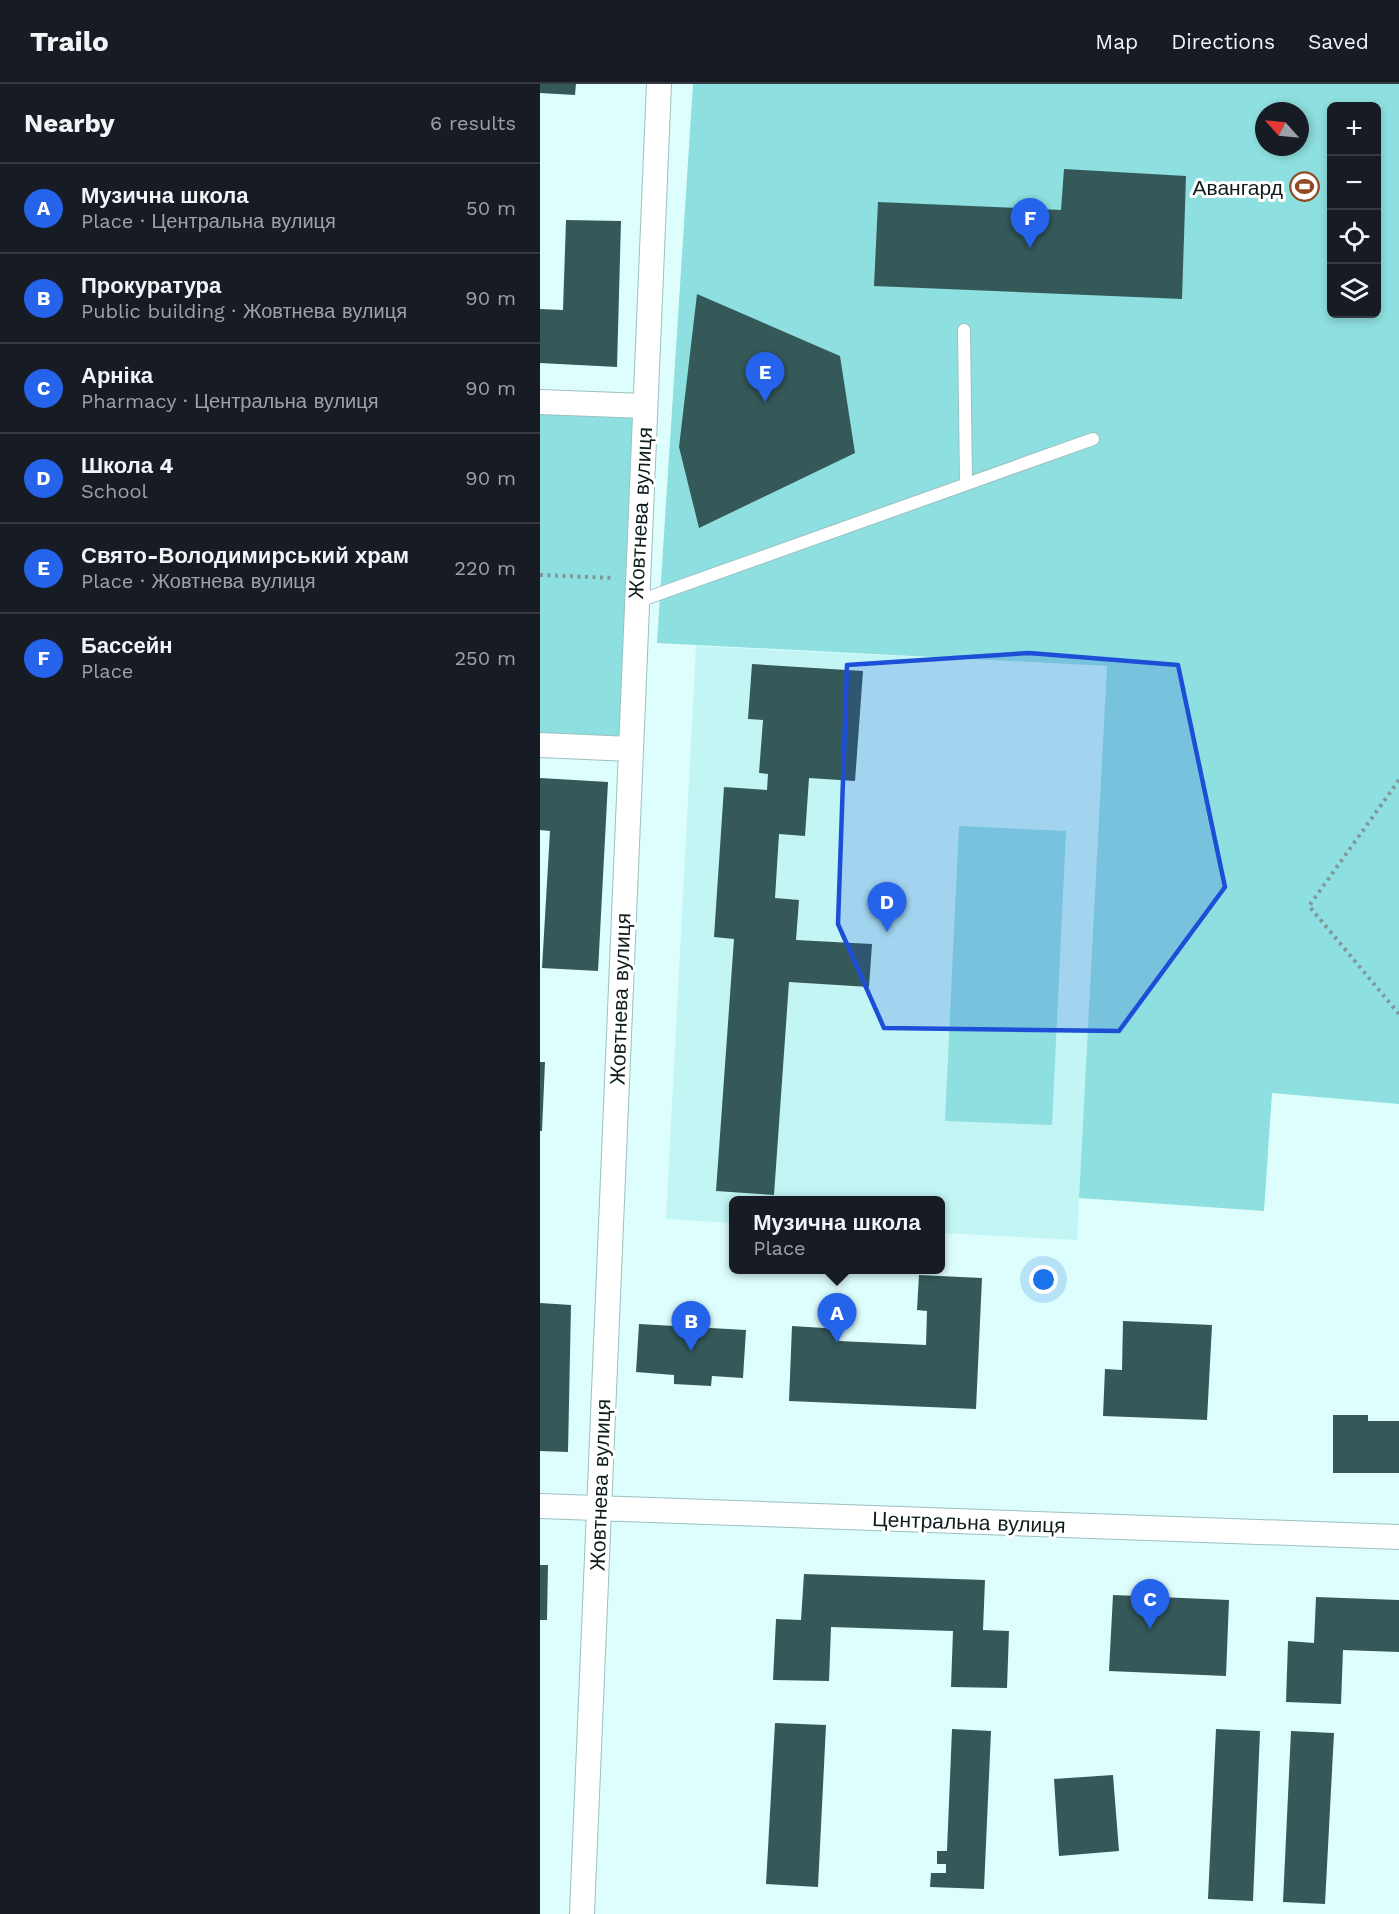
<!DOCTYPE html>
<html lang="en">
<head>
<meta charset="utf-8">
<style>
  :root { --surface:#171b24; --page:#20242c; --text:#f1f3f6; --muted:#9ea1a6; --line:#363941; --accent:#2563eb }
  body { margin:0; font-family:"Work Sans",sans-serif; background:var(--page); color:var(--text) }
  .controls { position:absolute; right:18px; top:18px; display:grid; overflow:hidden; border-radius:9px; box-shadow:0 3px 9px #0003 }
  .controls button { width:54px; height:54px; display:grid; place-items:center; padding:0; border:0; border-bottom:2px solid var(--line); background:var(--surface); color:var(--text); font:30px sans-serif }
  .compass { position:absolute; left:715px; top:18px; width:54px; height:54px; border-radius:50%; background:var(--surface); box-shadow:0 3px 9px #0003; rotate:297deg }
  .you { position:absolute; left:504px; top:1196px; width:21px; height:21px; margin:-15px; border:4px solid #fff; border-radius:50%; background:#1a73e8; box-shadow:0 0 0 9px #1a73e833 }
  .badge { display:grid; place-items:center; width:39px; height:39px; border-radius:50%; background:var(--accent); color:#fff; font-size:20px; font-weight:700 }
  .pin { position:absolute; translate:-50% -50px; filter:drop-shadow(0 2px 3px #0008) }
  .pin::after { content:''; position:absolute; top:32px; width:21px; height:18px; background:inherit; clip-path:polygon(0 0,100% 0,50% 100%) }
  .popup { position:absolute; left:189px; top:1112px; width:216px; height:78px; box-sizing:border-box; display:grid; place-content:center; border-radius:9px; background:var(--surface); filter:drop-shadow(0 2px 4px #0005); font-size:20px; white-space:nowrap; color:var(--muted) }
  .popup b { font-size:22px; color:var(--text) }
  .popup::after { content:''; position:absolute; left:50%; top:100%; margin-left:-12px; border:12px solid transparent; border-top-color:var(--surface) }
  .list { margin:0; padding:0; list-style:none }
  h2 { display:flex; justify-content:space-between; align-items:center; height:78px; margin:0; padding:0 24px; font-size:26px }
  h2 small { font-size:20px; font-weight:400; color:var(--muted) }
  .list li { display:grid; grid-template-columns:39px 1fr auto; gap:18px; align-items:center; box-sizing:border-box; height:90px; padding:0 24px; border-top:2px solid var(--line) }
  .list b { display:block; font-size:22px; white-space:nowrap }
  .list p { margin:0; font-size:20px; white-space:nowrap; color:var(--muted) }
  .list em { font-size:20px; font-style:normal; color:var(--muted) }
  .icon { flex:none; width:33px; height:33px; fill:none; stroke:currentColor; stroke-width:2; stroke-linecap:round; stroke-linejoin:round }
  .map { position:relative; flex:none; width:859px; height:1830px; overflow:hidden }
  header { display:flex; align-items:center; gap:36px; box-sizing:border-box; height:84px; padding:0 30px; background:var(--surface); border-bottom:2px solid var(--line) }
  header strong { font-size:28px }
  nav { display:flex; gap:33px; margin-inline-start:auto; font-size:21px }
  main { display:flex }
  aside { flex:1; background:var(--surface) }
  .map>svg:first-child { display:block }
  .built { fill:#c3f5f5 }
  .green { fill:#8edfdf; fill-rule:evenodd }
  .building { fill:#355959 }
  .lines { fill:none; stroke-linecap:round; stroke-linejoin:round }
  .lane-casing { stroke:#9ac1c1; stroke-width:14 }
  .street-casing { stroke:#9ac1c1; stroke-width:26 }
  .path { stroke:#809898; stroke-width:4; stroke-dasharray:3 4.5; stroke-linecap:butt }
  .lane { stroke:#fff; stroke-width:12 }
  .street { stroke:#fff; stroke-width:24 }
  .marked { fill:#1d4ed8; fill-opacity:0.2; stroke:#1d4ed8; stroke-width:4.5; stroke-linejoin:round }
  .labels { text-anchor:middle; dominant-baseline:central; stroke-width:6; stroke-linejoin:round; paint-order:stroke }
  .poi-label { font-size:21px; fill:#0e1d1d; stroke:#fff; text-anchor:end }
  .street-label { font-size:21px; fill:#0e1d1d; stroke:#fff }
</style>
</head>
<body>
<header>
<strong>Trailo</strong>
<nav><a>Map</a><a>Directions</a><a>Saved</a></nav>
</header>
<main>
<aside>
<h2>Nearby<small>6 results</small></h2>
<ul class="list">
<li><span class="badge">A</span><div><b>Музична школа</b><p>Place · Центральна вулиця</p></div><em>50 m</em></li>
<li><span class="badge">B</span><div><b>Прокуратура</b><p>Public building · Жовтнева вулиця</p></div><em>90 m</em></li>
<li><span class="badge">C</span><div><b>Арніка</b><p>Pharmacy · Центральна вулиця</p></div><em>90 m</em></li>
<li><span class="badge">D</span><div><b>Школа 4</b><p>School</p></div><em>90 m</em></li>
<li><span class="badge">E</span><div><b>Свято-Володимирський храм</b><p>Place · Жовтнева вулиця</p></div><em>220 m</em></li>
<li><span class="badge">F</span><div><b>Бассейн</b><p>Place</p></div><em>250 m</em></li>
</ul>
</aside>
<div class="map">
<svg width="859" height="1830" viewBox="0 0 859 1830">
  <rect width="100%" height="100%" fill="#defefd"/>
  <path class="built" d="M156,562l411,20 -30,574 -136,-7 -1,-33h-206l-1,23 -67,-4z"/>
  <path class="green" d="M153,0h706v1020l-127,-11 -8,118 -185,-13 28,-532 -450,-23zM792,22h44v208h-44zM724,27h36v36h-36z
    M0,318l105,4 -15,343 -90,-4z
    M419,742l107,5 -14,294 -107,-4z"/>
  <path class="building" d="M0,0h36l-1,11 -35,-2z
    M524,85l122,7 -4,123 -308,-13 4,-84 183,8z
    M26,136l55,1 -4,146 -77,-4v-54l23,1z
    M157,210l143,62 15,97 -156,75 -20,-81z
    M212,580l111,7 -8,110 -46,-3 -4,58 -26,-2 -4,64 24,2 -3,40 76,4 -3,43 -80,-5 -15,213 -58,-4 18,-252 -20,-2 10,-150 43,3 1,-16 -9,-1 4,-53 -15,-1z
    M0,694l68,4 -10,189 -56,-3 8,-137 -10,-1z
    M0,978h5l-3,69h-2z
    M379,1191l63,3 -6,131 -187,-8 3,-75 48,3 -1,12 87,4 1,-34 -10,-1z
    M0,1219l31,2 -3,147 -28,-1z
    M583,1237l89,4 -5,95 -104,-4 2,-47 17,1z
    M99,1240l107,6 -3,48 -31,-2 -1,10 -37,-2v-9l-38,-3z
    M793,1331h35v6h31v52h-66z
    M0,1481h8l-1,55h-7z
    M264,1490l181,6 -2,50 26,1 -2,57 -56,-1 2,-56 -122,-4 -2,54 -56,-1 3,-61 25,1z
    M573,1511l116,5 -3,76 -117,-5z
    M776,1513l83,3v52l-56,-2 -2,54 -55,-2 2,-61 26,2z
    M235,1639l51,2 -8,162 -52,-3z
    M412,1645l39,2 -7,158 -54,-2 1,-14h15v-9h-9v-13h10z
    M676,1645l44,2 -7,170 -45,-2z
    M751,1647l43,2 -9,171 -42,-2z
    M573,1691l6,76 -60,5 -5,-77z"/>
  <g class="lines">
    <defs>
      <path id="lane" d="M424,246l2,153
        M96,518l457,-163"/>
      <path id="street" d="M0,318l105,4
        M0,661l90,4
        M0,1422l859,31
        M42,1830l77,-1830"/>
    </defs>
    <use href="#lane" class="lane-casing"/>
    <use href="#street" class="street-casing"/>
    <path class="path" d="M0,491l74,3
      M859,696l-90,126 90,108"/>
    <use href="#lane" class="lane"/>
    <use href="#street" class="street"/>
  </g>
  <path class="marked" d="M489,569l149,12 47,222 -106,144 -235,-3 -46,-104 9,-259z"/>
  <defs>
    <symbol id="stadium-ring" viewBox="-11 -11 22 22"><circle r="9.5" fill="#fff" stroke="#914a25" stroke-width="1.5"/><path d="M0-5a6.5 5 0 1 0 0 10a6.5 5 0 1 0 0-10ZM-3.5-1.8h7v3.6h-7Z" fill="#914a25"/></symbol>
  </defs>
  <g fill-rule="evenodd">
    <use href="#stadium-ring" x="748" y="86" width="33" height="33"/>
  </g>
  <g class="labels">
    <g class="poi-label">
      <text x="743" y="103">Авангард</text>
    </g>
    <g class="street-label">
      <text transform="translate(100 429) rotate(-87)">Жовтнева вулиця</text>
      <text transform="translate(80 915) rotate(-88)">Жовтнева вулиця</text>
      <text transform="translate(60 1401) rotate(-88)">Жовтнева вулиця</text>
      <text transform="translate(429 1438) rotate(2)">Центральна вулиця</text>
    </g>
  </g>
</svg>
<div class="controls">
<button>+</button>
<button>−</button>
<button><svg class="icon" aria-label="locate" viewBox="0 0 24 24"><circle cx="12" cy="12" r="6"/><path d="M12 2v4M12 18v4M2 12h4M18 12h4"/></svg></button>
<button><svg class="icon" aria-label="layers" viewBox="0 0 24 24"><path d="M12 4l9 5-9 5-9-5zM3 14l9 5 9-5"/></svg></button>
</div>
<svg class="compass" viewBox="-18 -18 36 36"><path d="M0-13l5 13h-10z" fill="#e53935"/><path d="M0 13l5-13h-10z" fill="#9ea1a6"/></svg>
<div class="you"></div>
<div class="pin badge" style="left:297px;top:1259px">A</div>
<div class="popup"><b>Музична школа</b>Place</div>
<div class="pin badge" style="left:151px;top:1267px">B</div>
<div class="pin badge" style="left:610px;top:1545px">C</div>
<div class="pin badge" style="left:347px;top:848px">D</div>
<div class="pin badge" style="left:225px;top:318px">E</div>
<div class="pin badge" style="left:490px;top:164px">F</div>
</div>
</main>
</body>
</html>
